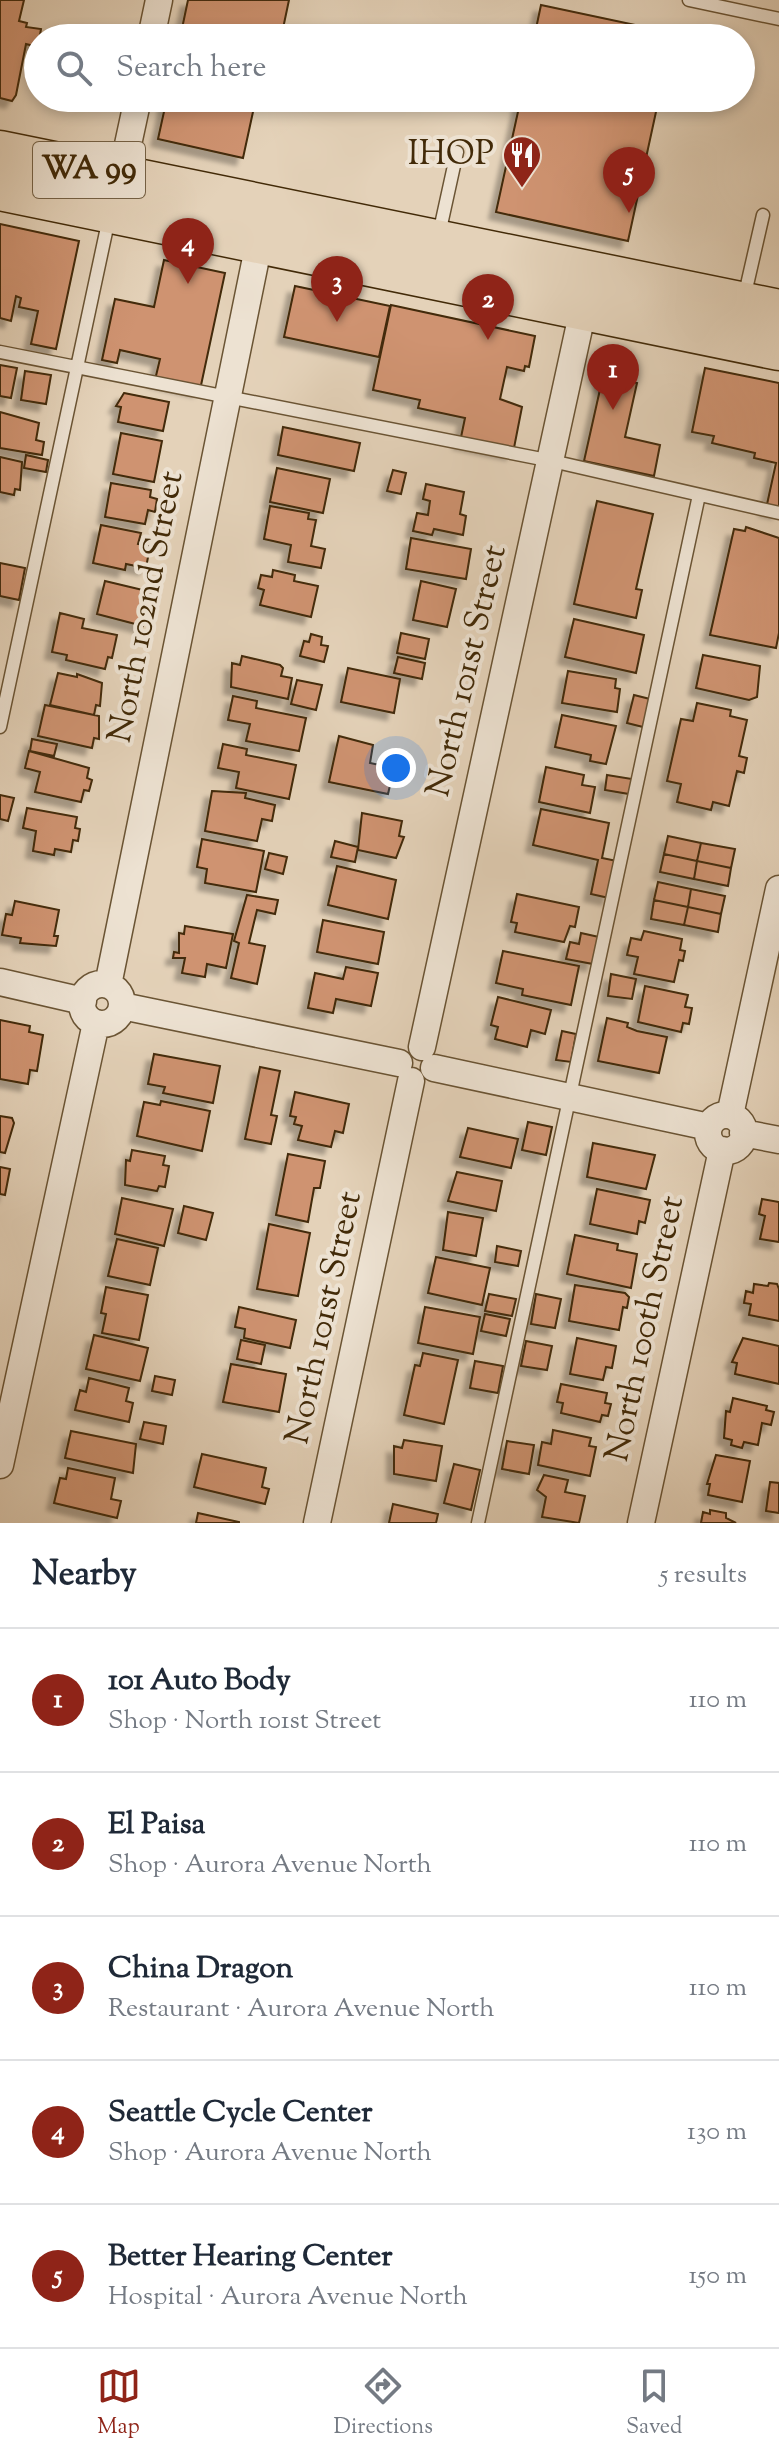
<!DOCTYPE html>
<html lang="en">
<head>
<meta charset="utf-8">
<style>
  :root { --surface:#fff; --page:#f2f2f3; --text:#1f2937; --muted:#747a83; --line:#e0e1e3; --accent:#8f2418 }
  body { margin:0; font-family:"Sorts Mill Goudy",serif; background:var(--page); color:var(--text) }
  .you { position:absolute; left:396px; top:768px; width:28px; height:28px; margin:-20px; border:6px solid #fff; border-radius:50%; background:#1a73e8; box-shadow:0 0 0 12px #1a73e833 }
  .badge { display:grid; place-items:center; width:52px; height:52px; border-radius:50%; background:var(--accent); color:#fff; font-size:26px; font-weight:700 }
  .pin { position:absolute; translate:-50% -66px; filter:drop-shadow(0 2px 4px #0008) }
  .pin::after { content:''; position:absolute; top:42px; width:28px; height:24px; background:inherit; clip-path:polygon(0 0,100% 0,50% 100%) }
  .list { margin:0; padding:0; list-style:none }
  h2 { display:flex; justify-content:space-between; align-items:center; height:104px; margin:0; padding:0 32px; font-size:34px }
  h2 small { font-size:26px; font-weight:400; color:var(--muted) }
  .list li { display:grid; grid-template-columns:52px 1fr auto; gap:24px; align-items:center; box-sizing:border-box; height:144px; padding:0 32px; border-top:2px solid var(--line) }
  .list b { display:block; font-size:30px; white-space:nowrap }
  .list p { margin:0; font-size:26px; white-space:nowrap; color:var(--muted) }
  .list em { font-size:26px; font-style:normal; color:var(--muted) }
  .icon { flex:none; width:44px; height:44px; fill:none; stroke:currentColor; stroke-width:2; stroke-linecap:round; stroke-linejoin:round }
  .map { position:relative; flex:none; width:779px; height:1523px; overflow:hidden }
  .search { position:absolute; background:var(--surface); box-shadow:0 4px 12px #0003; left:24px; right:24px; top:24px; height:88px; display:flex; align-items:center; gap:20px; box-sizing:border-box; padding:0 28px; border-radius:44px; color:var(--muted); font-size:30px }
  .sheet { height:824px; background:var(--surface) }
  nav { display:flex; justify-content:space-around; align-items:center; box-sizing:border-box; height:112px; border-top:2px solid var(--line); background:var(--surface); font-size:22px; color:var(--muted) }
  nav a { display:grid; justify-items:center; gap:4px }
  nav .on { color:var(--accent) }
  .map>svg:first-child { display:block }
  .building { fill:#cf9371; stroke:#422a08; stroke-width:2; filter:url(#shadow) }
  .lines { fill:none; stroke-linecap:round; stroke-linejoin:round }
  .service-casing { stroke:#6a5434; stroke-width:15 }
  .minor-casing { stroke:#6a5434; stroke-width:29 }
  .trunk-casing { stroke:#422a08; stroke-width:45 }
  .service { stroke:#ede2d2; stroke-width:12 }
  .minor { stroke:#ede2d2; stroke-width:26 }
  .trunk { stroke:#e4d2b9; stroke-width:42 }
  .labels { text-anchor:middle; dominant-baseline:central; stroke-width:8; stroke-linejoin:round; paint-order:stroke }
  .shield { fill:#ede2d2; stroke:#756145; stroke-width:2 }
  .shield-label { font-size:32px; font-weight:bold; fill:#422a08 }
  .poi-label { font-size:34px; fill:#422a08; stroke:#ede2d2; text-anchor:end }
  .street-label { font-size:34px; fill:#422a08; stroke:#ede2d2 }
</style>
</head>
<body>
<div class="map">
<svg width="779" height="1523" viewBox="0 0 779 1523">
  <defs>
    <filter id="shadow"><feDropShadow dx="-7" dy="7" stdDeviation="2" flood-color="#0004"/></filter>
  </defs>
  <rect width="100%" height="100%" fill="#e4d2b9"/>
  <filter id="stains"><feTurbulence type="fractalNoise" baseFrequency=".0025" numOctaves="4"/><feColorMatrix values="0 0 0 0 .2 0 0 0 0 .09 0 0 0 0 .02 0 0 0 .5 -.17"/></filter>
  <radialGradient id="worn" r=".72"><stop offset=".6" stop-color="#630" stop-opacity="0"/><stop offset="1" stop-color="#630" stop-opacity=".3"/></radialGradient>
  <path class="building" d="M0,0h24l-5,21 8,2 -1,4 15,2 -3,18 -12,-3 -10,51 -4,6 -12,-3z
    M188,0h101l-8,38h-101z
    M541,5l132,28 -1,5h-138z
    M167,98h89l-13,60 -85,-19z
    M521,98h138l-31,143 -132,-29z
    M0,224l79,17 -23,108 -25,-5 7,-33 -19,-4 2,-9 -5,-2 -5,25 -11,-3z
    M164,260l61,13 -25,117 -45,-10 5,-21 -40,-9 -3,13 -15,-3 13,-61 39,8z
    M295,286l95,20 -11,51 -95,-20z
    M391,305l144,31 -6,31 -4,-1 -1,5 -17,-4 -7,32 22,8 -9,46 -53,-11 5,-24 -47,-10 2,-8 -47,-10z
    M0,365l17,3 -6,30 -11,-2z
    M705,368l74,15v129l-13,-3 10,-46 -22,-5 1,-5 -43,-10 2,-7 -22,-4z
    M25,371l26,4 -5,29 -25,-4z
    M603,376l34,7 -12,54 35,8 -6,31 -70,-15z
    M124,393l45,9 -6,29 -45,-9 3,-15 -5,-1z
    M0,412l39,11 -3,17 8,2 -2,13 -42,-7z
    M283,427l77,16 -6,28 -76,-16z
    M121,433l41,8 -8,41 -41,-8z
    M26,455l22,5 -2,12 -22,-4z
    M0,457l22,5 -2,28 -5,-1 -1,6 -14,-3z
    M277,468l53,11 -7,34 -53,-11z
    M393,470l13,3 -5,21 -14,-3z
    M111,483l40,7 -1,7 7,2 -2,13 -7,-2 -3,14 -40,-7z
    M426,484l38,8 -4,22 6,2 -3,19 -29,-6 -2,6 -19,-4 4,-18 11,2 2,-14 -7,-2z
    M597,501l56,13 -17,75 6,1 -6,28 -62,-14z
    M270,506l39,7 -1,6 8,1 -5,26 14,3 -4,19 -33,-6 3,-17 -27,-6z
    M101,525l40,8 -3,11 12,2 -4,22 -20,-4 -1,6 -32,-7z
    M746,527l33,11v95l-3,15 -66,-13 24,-106 11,2z
    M411,538l60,11 -5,30 -60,-10z
    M0,563l25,5 -6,32 -19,-4z
    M273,570l22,5 -1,6 24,5 -7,31 -51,-12 4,-15 -6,-2 3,-13 11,2z
    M105,581l46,11 -8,34 -46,-12z
    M421,581l35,8 -9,38 -34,-7z
    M60,613l24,6 -2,9 35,7 -5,23 -4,-1 -3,12 -39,-9 1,-5 -15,-3z
    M574,619l70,16 -8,38 -71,-16z
    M401,633l28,6 -4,20 -28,-6z
    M311,634l11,3 -1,8 7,1 -4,16 -24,-6 4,-15 5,1z
    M703,655l57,11 -3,31 -8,3 -53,-12z
    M242,656l38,9 3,3 -2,8 11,2 -4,21 -57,-12 1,-24 8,2z
    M398,657l27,6 -3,16 -28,-6z
    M348,668l52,11 -6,34 -53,-11z
    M568,671l48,8 -1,9 5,1 -3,23 -55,-9z
    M58,673l19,4v-3l25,9 -2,23 -4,-1 -2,10 -44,-10z
    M297,680l25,5 -6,25 -25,-6z
    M634,695l16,4 -7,28 -16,-4z
    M233,696l24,5 -1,7 50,10 -7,33 -53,-10 4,-17 -22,-4z
    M697,703l34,7 -1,6 17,4 -8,36 8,2 -3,15 -7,-2 -8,35 -16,-4 -2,8 -34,-8 4,-18 -14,-3 14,-62 12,2z
    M45,705l54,11v23l-5,-1 -2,10 -54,-12z
    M562,715l54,11 -10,38 -16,-3 1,-6 -36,-8z
    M339,736l34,9 -3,18 24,5 -6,26 -59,-12z
    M32,739l25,5 -3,12 -24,-5z
    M223,744l24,5 -1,6 50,10 -7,34 -53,-11 3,-16 -21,-4z
    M29,751l60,17 -2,10 5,2 -3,11 -5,-1 -3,12 -46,-10 5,-20 -15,-4z
    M546,767l38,8 -2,10 13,2 -5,26 -51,-11z
    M607,775l25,4 -3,15 -24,-4z
    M212,791l34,2 -1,5 30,7 -3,16 -10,-2 -5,22 -52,-10z
    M0,795l14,3 -6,23 -8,-2z
    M27,808l50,9 -2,11 5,1 -2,12 -5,-1 -2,12 -16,-3 -1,6 -21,-4 3,-20 -13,-3z
    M541,809l68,14 -7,35 15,3 -8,37 -18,-4 7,-34 -65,-15z
    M362,813l40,8 -3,15 5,1 -8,21 -38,-8z
    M668,836l33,7 -4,18 -33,-7z
    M202,839l62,12 -8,41 -51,-9 2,-14 -10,-2z
    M335,841l23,6 -3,15 -24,-5z
    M701,843l34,6 -4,19 -34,-7z
    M269,853l18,4 -4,17 -18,-5z
    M664,854l33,7 -3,18 -34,-7z
    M697,861l34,7 -3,18 -34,-7z
    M337,866l59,14 -8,39 -60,-14z
    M658,882l33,7 -3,18 -34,-7z
    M691,889l34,7 -4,18 -33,-7z
    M517,894l62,13 -4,20 -5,-1 -6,16 -49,-10 2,-9 -6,-1z
    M247,895l31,5 -3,14 -18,-4 -8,33 16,3 -8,38 -26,-6 8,-35 -5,-2z
    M654,900l34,7 -4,18 -33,-6z
    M15,901l44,9 -5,26h4l-2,10 -36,-3 1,-5 -19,-3 4,-21 6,1z
    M688,907l33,7 -3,18 -34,-7z
    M323,920l61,12 -6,32 -61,-12z
    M185,926l48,8 -7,34 -19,-4 -2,13 -23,-4 3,-15h-12l1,-6 5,1v-20l5,1z
    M644,931l38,8 -2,11 5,1 -2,10 -4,-1 -5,22 -40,-8 4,-17 -11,-2 4,-17 10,2z
    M581,933l18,4 -6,27 -27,-5 4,-17 9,2z
    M503,951l76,15 -8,39 -49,-10 1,-6 -27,-6z
    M346,967l32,6 -7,33 -35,-7 -3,14 -25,-5 7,-35 28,6z
    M611,974l25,5 -4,20 -24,-3z
    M645,986l43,9 -3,12 7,1 -3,16 -6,-1 -2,9 -43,-10z
    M498,997l53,13 -6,24 -14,-4 -4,17 -32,-8 3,-12 -7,-2z
    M607,1018l21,5 -1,4 10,4 30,6 -8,36 -61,-12z
    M0,1020l30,6 -1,6 14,3 -6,36 -7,-1 -2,14 -28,-5z
    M562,1031l14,3 -5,28 -15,-2z
    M154,1054l66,12 -7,37 -50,-10 2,-6 -17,-3z
    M260,1067l20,4 -9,44 6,1 -6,28 -26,-5z
    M295,1092l54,12 -6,29 -8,-2 -4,16 -33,-7 4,-14 -8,-2 2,-7 -6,-1z
    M161,1101l49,10 -8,40 -65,-15 7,-34 16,3z
    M0,1116l12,2 2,5 -9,30 -5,-1z
    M528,1122l24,5 -6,28 -24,-5z
    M468,1128l50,11 -7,29 -51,-11z
    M593,1143l62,12 -9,34 -59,-12z
    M132,1150l33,6 -2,9 6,1 -4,21 -6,-1 -2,5 -32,-6 1,-25 4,1z
    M288,1154l37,7 -5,27h-6l-6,34 -32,-7z
    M0,1167l10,2 -5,26 -5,-1z
    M457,1172l45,9 -6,30 -48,-10z
    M597,1189l53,11 -5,23 -6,-2 -2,13 -47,-10z
    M122,1198l51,11 -9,37 -49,-12z
    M762,1199l17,3v40l-19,-3 5,-23 -6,-2z
    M184,1206l29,7 -7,27 -28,-7z
    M448,1212l35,6 -7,38 -33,-6z
    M269,1224l41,9 -12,63 -41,-7z
    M575,1235l43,9 -1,6 20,4 -6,34 -64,-14z
    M117,1239l41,9 -8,37 -42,-9z
    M497,1246l24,5 -3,15 -23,-4z
    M436,1257l54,11 -8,37 -54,-12z
    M769,1283l8,1 2,5v32l-30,-6 2,-11 -7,-1 2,-12 7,2 1,-9 14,2z
    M575,1285l50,8 4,4 -2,11 -4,-1 -4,23 -50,-9z
    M106,1287l42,8 -9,45 -37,-7 4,-19 -5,-1z
    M489,1294l27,5 -4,17 -27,-5z
    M536,1294l25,5 -6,29 -24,-4z
    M239,1307l57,13 -6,28 -46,-10 1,-9 -10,-2z
    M425,1307l55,10 -7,37 -55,-11z
    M485,1314l25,5 -4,17 -25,-5z
    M94,1335l54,13 -8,33 -54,-12z
    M577,1338l39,8 -4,22 -6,-1 -3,13 -33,-6z
    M743,1338l36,8v38l-44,-10 2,-11 -5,-1z
    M241,1340l24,5 -4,19 -24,-5z
    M526,1341l26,5 -5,24 -26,-4z
    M423,1353l35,7 -14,64 -40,-9 11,-50 5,1z
    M475,1361l28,5 -5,27 -28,-5z
    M231,1364l55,10 -7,38 -56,-10z
    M155,1376l20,4 -3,15 -20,-4z
    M89,1378l40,10 -3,13 7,2 -4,19 -54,-12 5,-20 6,2z
    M561,1384l46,9 -2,10 6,1 -3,12 -6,-1 -2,7 -39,-9 2,-10 -6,-1z
    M733,1398l34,8 -1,4 8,2 -3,13 -9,-2 -4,22 -14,-3 -2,6 -11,-3 1,-5 -8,-2 2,-27 4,1z
    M144,1422l22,4 -3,18 -23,-5z
    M553,1430l38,8 -2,8 7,1 -6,29 -52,-11 4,-23 9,2z
    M71,1431l65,13 -3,29 -68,-15z
    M404,1440l38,6 -6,35 -42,-7v-28l8,2z
    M507,1441l27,4 -5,29 -27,-5z
    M202,1454l64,14 -4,19 7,2 -4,15 -71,-17z
    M716,1455l34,6 -8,41 -34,-7 2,-11h-3z
    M454,1464l26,6 -9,40 -27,-7z
    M68,1468l47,10 -4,21 10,2 -4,17 -63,-15 6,-25 6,1z
    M544,1475l24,5 -3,12 20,4 -6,27 -37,-6 4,-20 -9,-7z
    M770,1482l9,1v30l-13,-2z
    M393,1504l45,10 -2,9h-47z
    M710,1510l16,3v5l10,5h-35l2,-11 7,2z
    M198,1513l41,9v1h-43z"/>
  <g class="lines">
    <defs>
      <path id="service" d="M689,0l90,19
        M439,234l18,-82
        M744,298l19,-83
        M0,352l552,109 227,52
        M0,727l109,-509
        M478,1523l221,-1028"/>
      <path id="minor" d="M151,38l8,-38
        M121,177l17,-79
        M0,982l83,19
        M82 1004a20 20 0 1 1 40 0a20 20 0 1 1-40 0Z
        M108,985l151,-742
        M122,1006l277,57
        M422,1047l161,-737
        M434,1068l275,59
        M730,1115l49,-226
        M708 1133a18 18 0 1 1 36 0a18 18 0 1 1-36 0Z
        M743,1133l36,7
        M0,1465l96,-442
        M317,1523l94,-442
        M641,1523l81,-373"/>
      <path id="trunk" d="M0,152l779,159
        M0,189l779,160"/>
    </defs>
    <use href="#service" class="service-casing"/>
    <use href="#minor" class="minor-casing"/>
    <use href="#trunk" class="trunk-casing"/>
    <use href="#service" class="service"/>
    <use href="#minor" class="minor"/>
    <use href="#trunk" class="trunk"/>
  </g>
  <defs>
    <symbol id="restaurant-pin" viewBox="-11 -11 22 30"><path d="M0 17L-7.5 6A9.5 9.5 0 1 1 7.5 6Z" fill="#8f2418" stroke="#ede2d2"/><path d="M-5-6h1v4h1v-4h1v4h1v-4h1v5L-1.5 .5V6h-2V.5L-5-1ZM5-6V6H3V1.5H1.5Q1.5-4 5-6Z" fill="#fff"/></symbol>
  </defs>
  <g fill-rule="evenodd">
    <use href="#restaurant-pin" x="500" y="133" width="44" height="60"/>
  </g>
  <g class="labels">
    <rect class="shield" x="33" y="142" width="112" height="56" rx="6"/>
    <g class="shield-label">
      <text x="89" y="170">WA 99</text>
    </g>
    <g class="poi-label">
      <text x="494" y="155">IHOP</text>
    </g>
    <g class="street-label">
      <text transform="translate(147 607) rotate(-79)">North 102nd Street</text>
      <text transform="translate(468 671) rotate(-77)">North 101st Street</text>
      <text transform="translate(325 1318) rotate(-78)">North 101st Street</text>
      <text transform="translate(646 1329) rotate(-78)">North 100th Street</text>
    </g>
  </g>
  <rect width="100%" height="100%" filter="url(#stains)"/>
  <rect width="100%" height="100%" fill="url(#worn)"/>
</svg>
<div class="you"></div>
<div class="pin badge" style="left:613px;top:410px">1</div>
<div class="pin badge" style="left:488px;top:340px">2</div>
<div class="pin badge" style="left:337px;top:322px">3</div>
<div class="pin badge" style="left:188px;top:284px">4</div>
<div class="pin badge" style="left:629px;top:213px">5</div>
<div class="search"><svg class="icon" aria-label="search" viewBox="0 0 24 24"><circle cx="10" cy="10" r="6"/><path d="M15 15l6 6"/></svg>Search here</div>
</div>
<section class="sheet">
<h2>Nearby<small>5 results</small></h2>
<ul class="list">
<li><span class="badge">1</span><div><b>101 Auto Body</b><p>Shop · North 101st Street</p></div><em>110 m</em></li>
<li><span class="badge">2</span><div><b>El Paisa</b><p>Shop · Aurora Avenue North</p></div><em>110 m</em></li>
<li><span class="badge">3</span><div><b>China Dragon</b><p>Restaurant · Aurora Avenue North</p></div><em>110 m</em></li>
<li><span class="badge">4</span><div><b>Seattle Cycle Center</b><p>Shop · Aurora Avenue North</p></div><em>130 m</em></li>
<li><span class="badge">5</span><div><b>Better Hearing Center</b><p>Hospital · Aurora Avenue North</p></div><em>150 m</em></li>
</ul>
</section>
<nav>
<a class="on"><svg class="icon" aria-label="map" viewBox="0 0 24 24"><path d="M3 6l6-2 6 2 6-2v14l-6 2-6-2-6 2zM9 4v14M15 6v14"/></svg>Map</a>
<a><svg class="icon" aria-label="directions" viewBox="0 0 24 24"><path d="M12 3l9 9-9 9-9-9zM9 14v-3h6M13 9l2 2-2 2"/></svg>Directions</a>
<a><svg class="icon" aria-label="saved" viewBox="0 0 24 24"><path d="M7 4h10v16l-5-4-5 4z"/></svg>Saved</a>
</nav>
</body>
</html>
